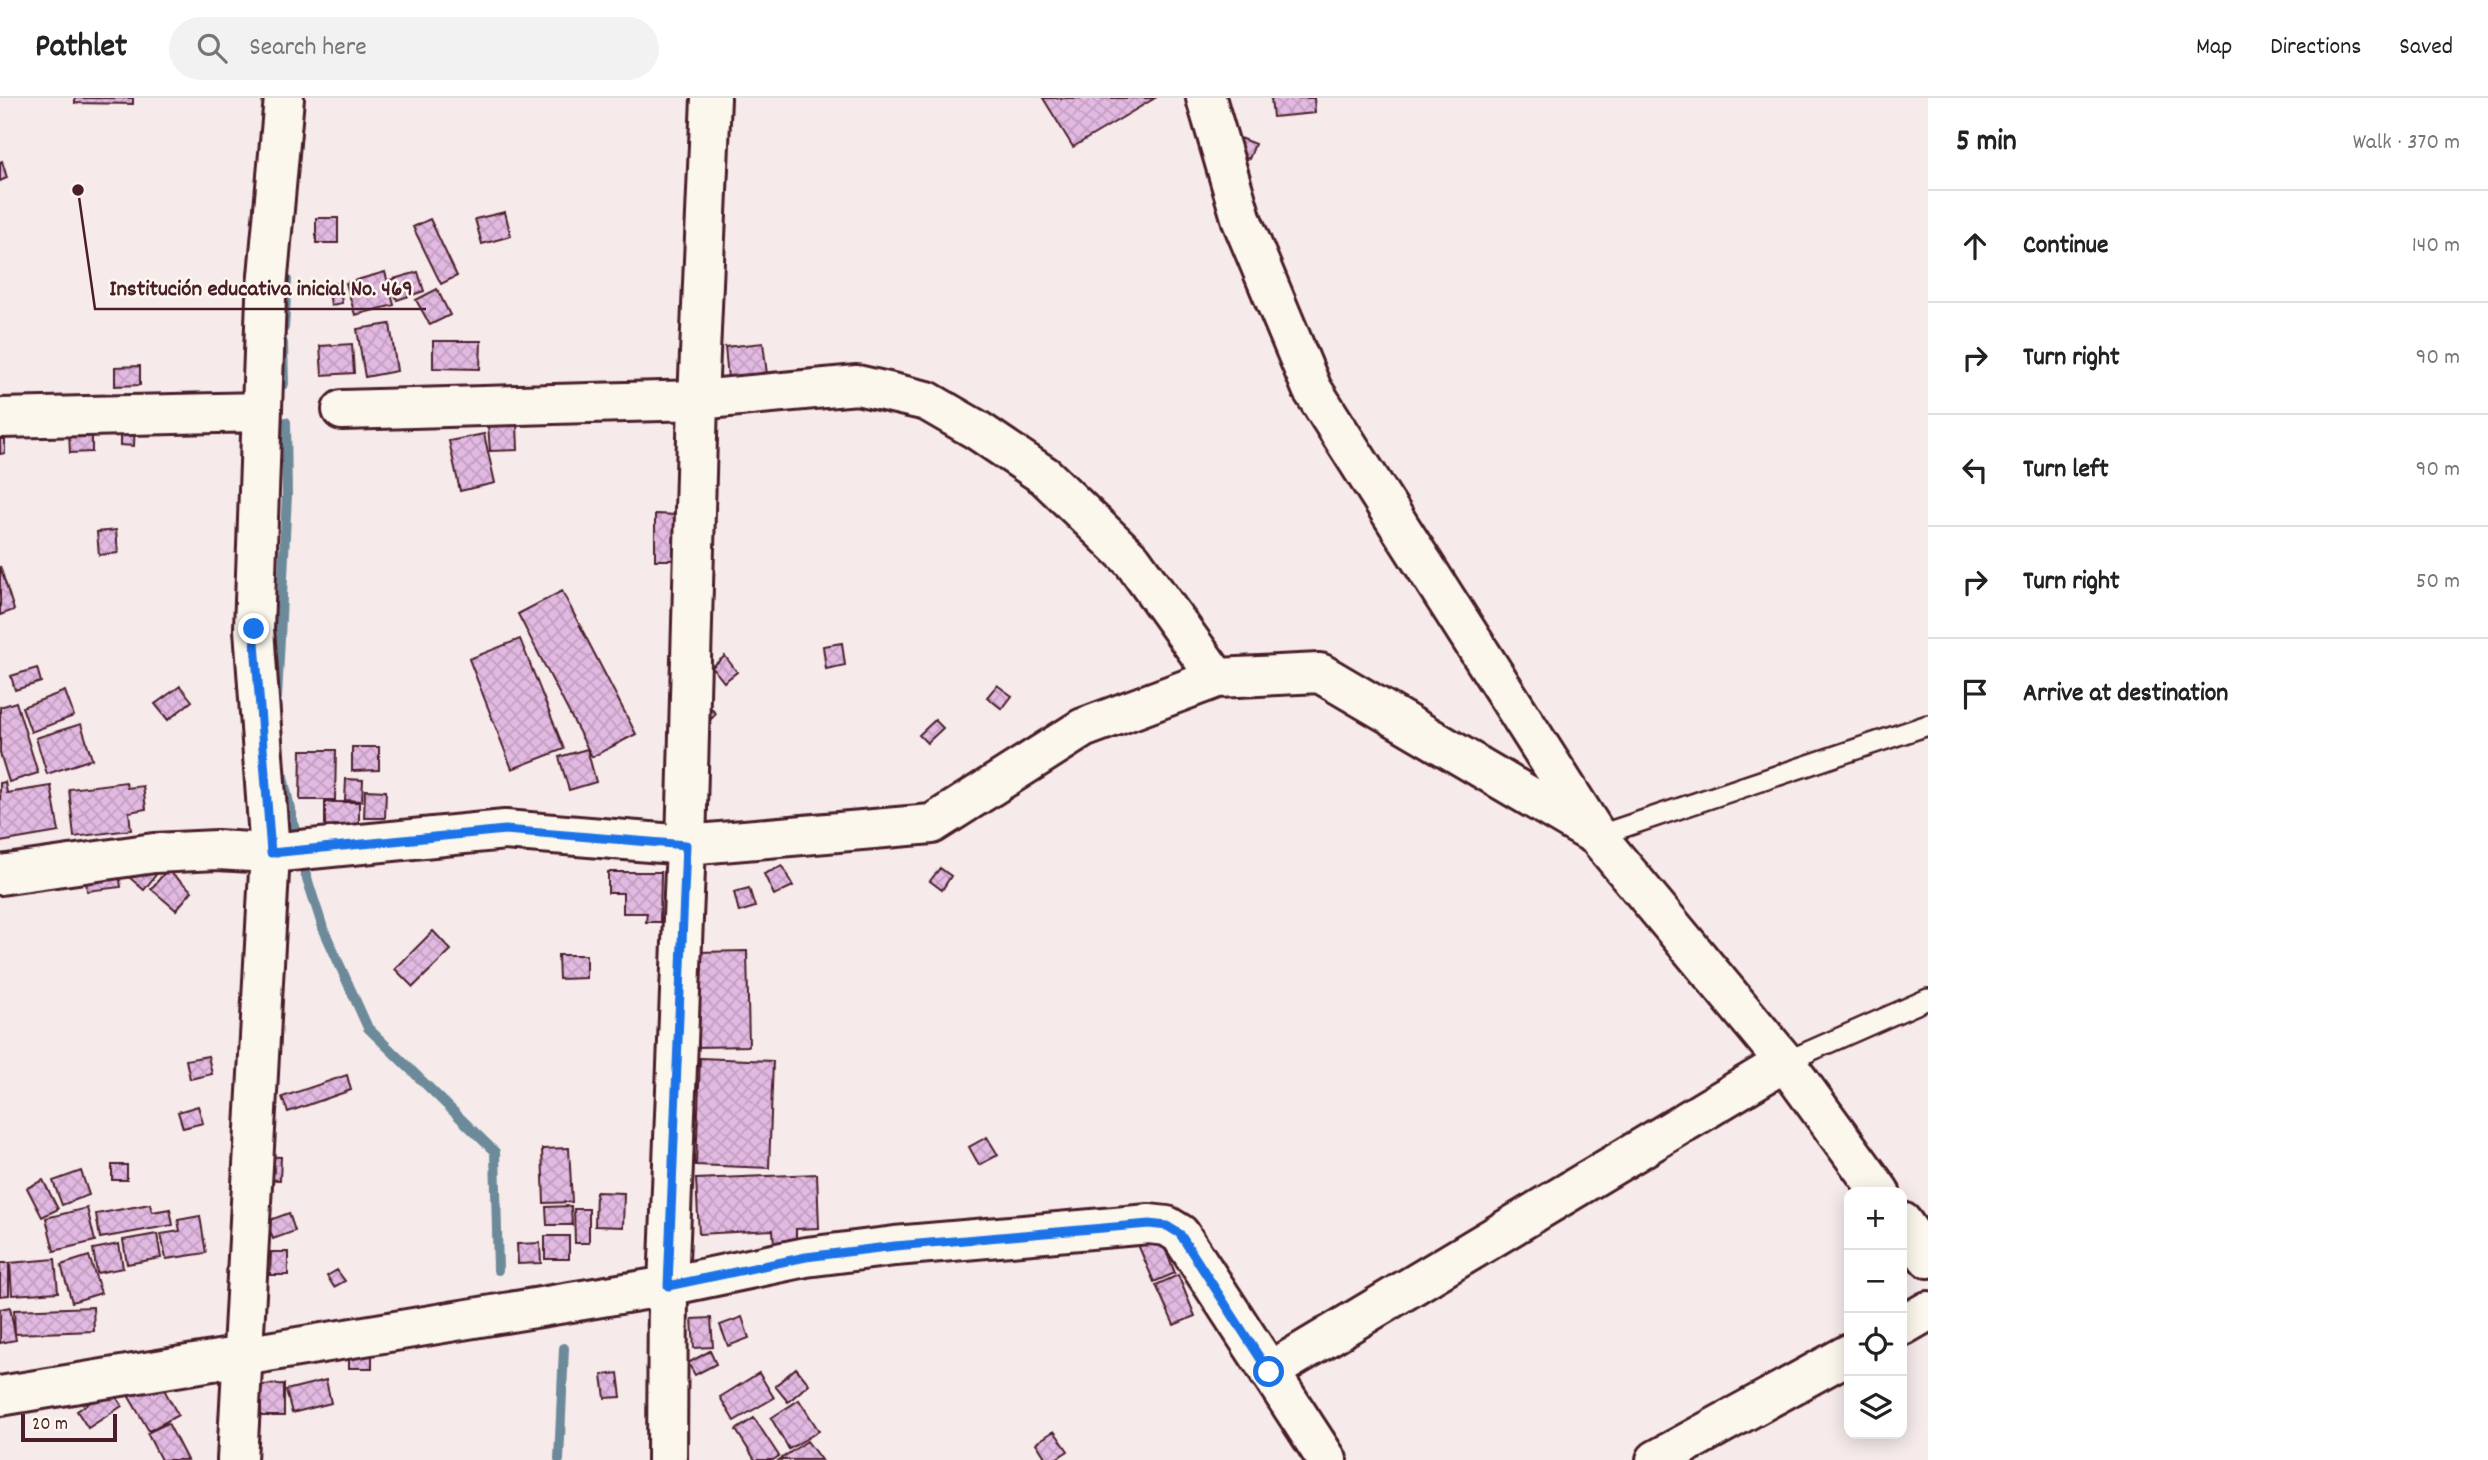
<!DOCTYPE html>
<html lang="en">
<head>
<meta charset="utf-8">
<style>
  :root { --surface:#fff; --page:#f2f2f2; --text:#222; --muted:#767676; --line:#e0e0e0 }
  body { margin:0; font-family:Dekko,sans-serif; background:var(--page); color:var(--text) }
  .controls { position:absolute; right:21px; bottom:21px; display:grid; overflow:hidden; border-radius:14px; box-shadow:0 4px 18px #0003 }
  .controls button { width:63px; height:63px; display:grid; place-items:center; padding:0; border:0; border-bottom:2px solid var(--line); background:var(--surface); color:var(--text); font:35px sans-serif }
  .scale { position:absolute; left:21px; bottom:18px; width:96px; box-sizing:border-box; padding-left:7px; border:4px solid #4a1f2b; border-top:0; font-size:19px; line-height:24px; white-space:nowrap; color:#4a1f2b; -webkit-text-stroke:5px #fbf7ec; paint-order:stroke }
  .stop { position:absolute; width:21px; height:21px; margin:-16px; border:5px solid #1a73e8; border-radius:50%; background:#fff }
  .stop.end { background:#1a73e8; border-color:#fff; box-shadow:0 2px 7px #0008 }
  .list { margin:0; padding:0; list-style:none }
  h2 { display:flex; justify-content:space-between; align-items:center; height:91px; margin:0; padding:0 28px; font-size:30px }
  h2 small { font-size:23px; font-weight:400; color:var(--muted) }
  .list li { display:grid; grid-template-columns:46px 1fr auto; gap:21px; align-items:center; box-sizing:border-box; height:112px; padding:0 28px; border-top:2px solid var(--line) }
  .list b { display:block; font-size:26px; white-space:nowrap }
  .list em { font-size:23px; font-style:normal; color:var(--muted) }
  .icon { flex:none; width:38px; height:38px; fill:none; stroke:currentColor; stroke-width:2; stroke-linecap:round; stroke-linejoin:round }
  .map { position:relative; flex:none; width:1928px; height:1362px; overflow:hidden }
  header { display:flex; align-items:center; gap:42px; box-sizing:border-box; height:98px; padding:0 35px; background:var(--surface); border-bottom:2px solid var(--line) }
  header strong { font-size:33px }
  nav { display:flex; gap:38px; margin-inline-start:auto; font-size:24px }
  .search { width:490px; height:63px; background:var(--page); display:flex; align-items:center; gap:18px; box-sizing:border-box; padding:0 24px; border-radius:38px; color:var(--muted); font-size:26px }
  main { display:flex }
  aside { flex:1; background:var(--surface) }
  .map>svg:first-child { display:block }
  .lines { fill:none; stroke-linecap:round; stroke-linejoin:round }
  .stream { stroke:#6d8a9a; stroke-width:10 }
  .building { fill:url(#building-cross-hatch); stroke:#4a1f2b; stroke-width:2 }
  .service-casing { stroke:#4a1f2b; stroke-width:24 }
  .minor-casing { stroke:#4a1f2b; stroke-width:44 }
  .service { stroke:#fbf7ec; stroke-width:19 }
  .minor { stroke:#fbf7ec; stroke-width:38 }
  .route { stroke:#1a73e8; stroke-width:9 }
  .leader { fill:none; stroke:#4a1f2b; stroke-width:2.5 }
  .callout-dot { fill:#4a1f2b; stroke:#fbf7ec; stroke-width:2.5 }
  .callout-label { font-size:23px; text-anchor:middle; font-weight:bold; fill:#4a1f2b; stroke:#fbf7ec; stroke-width:5; stroke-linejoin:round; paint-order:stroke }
</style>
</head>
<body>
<header>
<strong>Pathlet</strong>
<div class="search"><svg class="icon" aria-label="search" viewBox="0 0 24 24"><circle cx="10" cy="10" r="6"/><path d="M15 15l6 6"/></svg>Search here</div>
<nav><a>Map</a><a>Directions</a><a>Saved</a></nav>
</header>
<main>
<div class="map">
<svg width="1928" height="1362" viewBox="0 0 1928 1362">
  <defs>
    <pattern id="building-cross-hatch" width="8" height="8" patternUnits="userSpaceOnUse" patternTransform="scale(1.75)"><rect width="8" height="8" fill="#e1b9e1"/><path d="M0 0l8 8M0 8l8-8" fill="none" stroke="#c39fc1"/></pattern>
  </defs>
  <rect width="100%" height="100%" fill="#f6ebea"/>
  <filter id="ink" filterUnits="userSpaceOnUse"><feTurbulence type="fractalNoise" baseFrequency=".0143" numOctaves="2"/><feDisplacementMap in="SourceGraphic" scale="14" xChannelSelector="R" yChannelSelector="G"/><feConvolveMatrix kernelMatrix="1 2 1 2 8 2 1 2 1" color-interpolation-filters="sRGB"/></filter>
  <g filter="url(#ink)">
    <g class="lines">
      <path class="stream" d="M284,230l3,-48
        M283,245l1,41
        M277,600l10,-203 -1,-73
        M282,674l15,68
        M302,765l21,65 45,100 127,124 3,118
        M559,1362l5,-112"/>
    </g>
    <path class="building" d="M75,0h58v6l-58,-1z
      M1043,0h112l-82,49z
      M1271,0h43l1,15 -42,4z
      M1237,39l18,7 -6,15 -17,-7z
      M2,63l5,17 -7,3v-19z
      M505,114l6,24 -29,8 -7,-25z
      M316,120h22v25h-22z
      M430,121l27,57 -16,8 -28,-57z
      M385,174l9,33 -39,10 -9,-32z
      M418,174l6,19 -27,9 -7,-20z
      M340,185l2,20 -11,2 -3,-21z
      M437,191l13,26 -20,10 -14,-25z
      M390,226l7,47 -32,6 -8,-48z
      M433,243h48l-1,28 -47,-1z
      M763,245l4,31 -39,4 -3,-31z
      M352,246l2,29 -32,2 -2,-29z
      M140,268v19l-25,1v-19z
      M120,322h15l-1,26 -14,-1z
      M517,325l1,27 -28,1 -2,-26z
      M92,332v22l-22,1 -1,-22z
      M0,334h5v21l-5,1z
      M484,336l11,49 -35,8 -11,-50z
      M655,416l23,1 -1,45h-22z
      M116,432l2,23 -19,2 -2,-23z
      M0,468l14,44 -14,5z
      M562,493l74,143 -44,23 -74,-143z
      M520,541l44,110 -52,20 -43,-110z
      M842,545l3,22 -19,4 -3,-23z
      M725,558l12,16 -13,10 -12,-15z
      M37,570l4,14 -26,8 -4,-14z
      M997,587l15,11 -10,13 -15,-12z
      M180,588l12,15 -24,19 -13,-16z
      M65,593l9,25 -43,16 -9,-25z
      M16,604l22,71 -29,9 -9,-29v-46z
      M705,604l11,12 -13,13z
      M935,622l8,8 -16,15 -8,-8z
      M81,626l11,35 -45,15 -11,-36z
      M352,649h27v23l-27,1z
      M587,651l9,33 -27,8 -10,-33z
      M301,652h35l-1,50h-35z
      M346,681l17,1 -1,21 -17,-1z
      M5,684l2,11 44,-7 8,46 -59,10v-59z
      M126,684l1,6 16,-2 3,23 -17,3 2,18 -57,7 -5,-48z
      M365,692l21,1 -1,27h-21z
      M325,704h34v24l-34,-1z
      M148,758l14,11 -18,23 -14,-12z
      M118,768l3,21 -34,4 -2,-21z
      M782,768l11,20 -19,9 -10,-21z
      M940,770l11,8 -9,14 -12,-9z
      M167,772l25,21 -16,19 -25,-21z
      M608,774h53l-1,50h-14l1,-9h-24v-20h-15z
      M749,790l6,19 -16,5 -5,-20z
      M433,833l18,19 -38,37 -18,-18z
      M747,853l2,95 -50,1 -2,-95z
      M558,857h28v23l-27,1z
      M208,958l4,18 -22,5 -4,-19z
      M700,960l73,3 -4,107 -73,-3z
      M347,977l4,15 -63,22 -6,-15z
      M198,1008l5,17 -20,5 -5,-16z
      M987,1039l11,18 -19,10 -10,-18z
      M569,1050l3,54 -28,1 -2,-54z
      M258,1058l23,1 -1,23 -23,-1z
      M112,1067h15v15h-15z
      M81,1073l8,24 -27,10 -9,-24z
      M817,1076l2,54 -23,1v15l-22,1 -1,-15 -74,4 -3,-55z
      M43,1082l15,29 -16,8 -15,-29z
      M596,1094l28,1 -1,34 -28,-1z
      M150,1106l2,8 18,-3 3,16 -73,13 -4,-24z
      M571,1108l1,19h-25l-1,-18z
      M87,1110l8,33 -41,10 -8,-33z
      M574,1111h15v34h-14z
      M289,1115l6,18 -22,8 -6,-18z
      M200,1118l6,37 -40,6 -5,-25 19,-3 -2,-11z
      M1158,1133l17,42 -21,9 -18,-42z
      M157,1136l4,24 -34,6 -4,-24z
      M545,1138h24v23h-24z
      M540,1145l1,20 -23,1 -1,-20z
      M119,1146l4,24 -26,5 -4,-24z
      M271,1154h17v23h-18z
      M89,1158l12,37 -29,9 -11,-37z
      M55,1161l3,33 -46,3 -2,-32z
      M0,1165h9v32l-9,1z
      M337,1172l8,11 -11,6 -7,-11z
      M1178,1177l17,41 -21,9 -18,-40z
      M10,1209l6,33 -16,3v-34z
      M93,1209l1,24 -79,3 -1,-24z
      M742,1219l7,21 -21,8 -8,-21z
      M711,1220l2,29 -19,1 -2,-29z
      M349,1248l23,8v14h-23z
      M710,1253l6,13 -21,11 -7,-12z
      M796,1270l13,16 -21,18 -13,-16z
      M155,1275l23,42 -29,16 -24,-41z
      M618,1275l3,24 -16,1 -3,-23z
      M759,1275l15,25 -40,23 -14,-24z
      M326,1282l5,23 -39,10 -6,-23z
      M284,1286v32h-23v-31z
      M111,1291l11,17 -34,22 -11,-17z
      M799,1302l20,31 -30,18 -18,-31z
      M754,1320l25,38 -6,4h-18l-19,-30z
      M168,1325l19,37h-26l-14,-27z
      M1054,1333l14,20 -14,9h-7l-11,-17z
      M807,1343l14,19h-42z"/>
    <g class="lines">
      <defs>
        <path id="service" d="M1597,738l331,-111
          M1785,964l143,-63"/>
        <path id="minor" d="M1206,0l36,123 70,168 285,447 188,226 95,130
          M342,312l356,-10 159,-15 70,16 50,29 68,46 87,84 85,118
          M0,320l261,-6
          M0,777l154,-22 63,-3 53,3 235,-23 181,15 246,-21 151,-96 134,-50 103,-5 277,163
          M1902,1124l26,36
          M1902,1228l26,-15
          M1269,1274l516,-310
          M0,1298l668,-110 138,-29 89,-11 254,-22 18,2 13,8 147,226
          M237,1362l33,-607 -16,-224 12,-331 18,-200
          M667,1362l1,-174 18,-441 12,-445 13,-302
          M1656,1362l193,-106"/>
      </defs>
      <use href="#service" class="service-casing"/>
      <use href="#minor" class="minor-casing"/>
      <use href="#service" class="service"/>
      <use href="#minor" class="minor"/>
    </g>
  </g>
  <g class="lines" filter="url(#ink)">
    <path class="route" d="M254,531l17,224 234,-23 181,15 -18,441 138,-29 89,-11 254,-22 18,2 13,8 89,138"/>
  </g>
  <path class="leader" d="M78 92L95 211H426"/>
  <circle class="callout-dot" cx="78" cy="92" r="7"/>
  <g class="callout-label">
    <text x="261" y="197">Institución educativa inicial No. 469</text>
  </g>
</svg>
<div class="controls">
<button>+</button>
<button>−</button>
<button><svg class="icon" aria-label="locate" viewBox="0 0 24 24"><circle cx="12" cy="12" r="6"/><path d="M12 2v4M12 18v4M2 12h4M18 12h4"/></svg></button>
<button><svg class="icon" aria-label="layers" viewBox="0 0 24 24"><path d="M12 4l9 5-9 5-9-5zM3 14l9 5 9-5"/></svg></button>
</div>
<div class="scale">20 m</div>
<div class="stop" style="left:1269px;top:1274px"></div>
<div class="stop end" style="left:254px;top:531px"></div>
</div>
<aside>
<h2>5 min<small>Walk · 370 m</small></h2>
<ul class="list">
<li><svg class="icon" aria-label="ahead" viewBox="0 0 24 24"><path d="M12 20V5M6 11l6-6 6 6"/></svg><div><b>Continue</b></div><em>140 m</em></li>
<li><svg class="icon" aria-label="right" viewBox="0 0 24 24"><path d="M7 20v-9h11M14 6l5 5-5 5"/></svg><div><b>Turn right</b></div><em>90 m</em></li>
<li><svg class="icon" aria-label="left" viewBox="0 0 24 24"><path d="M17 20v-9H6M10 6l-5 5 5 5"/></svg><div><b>Turn left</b></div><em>90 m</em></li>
<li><svg class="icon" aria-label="right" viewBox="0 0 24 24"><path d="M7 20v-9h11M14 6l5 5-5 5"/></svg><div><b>Turn right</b></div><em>50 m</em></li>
<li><svg class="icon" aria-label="arrive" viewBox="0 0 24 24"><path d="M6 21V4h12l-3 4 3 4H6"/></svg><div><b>Arrive at destination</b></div></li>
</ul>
</aside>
</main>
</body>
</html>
